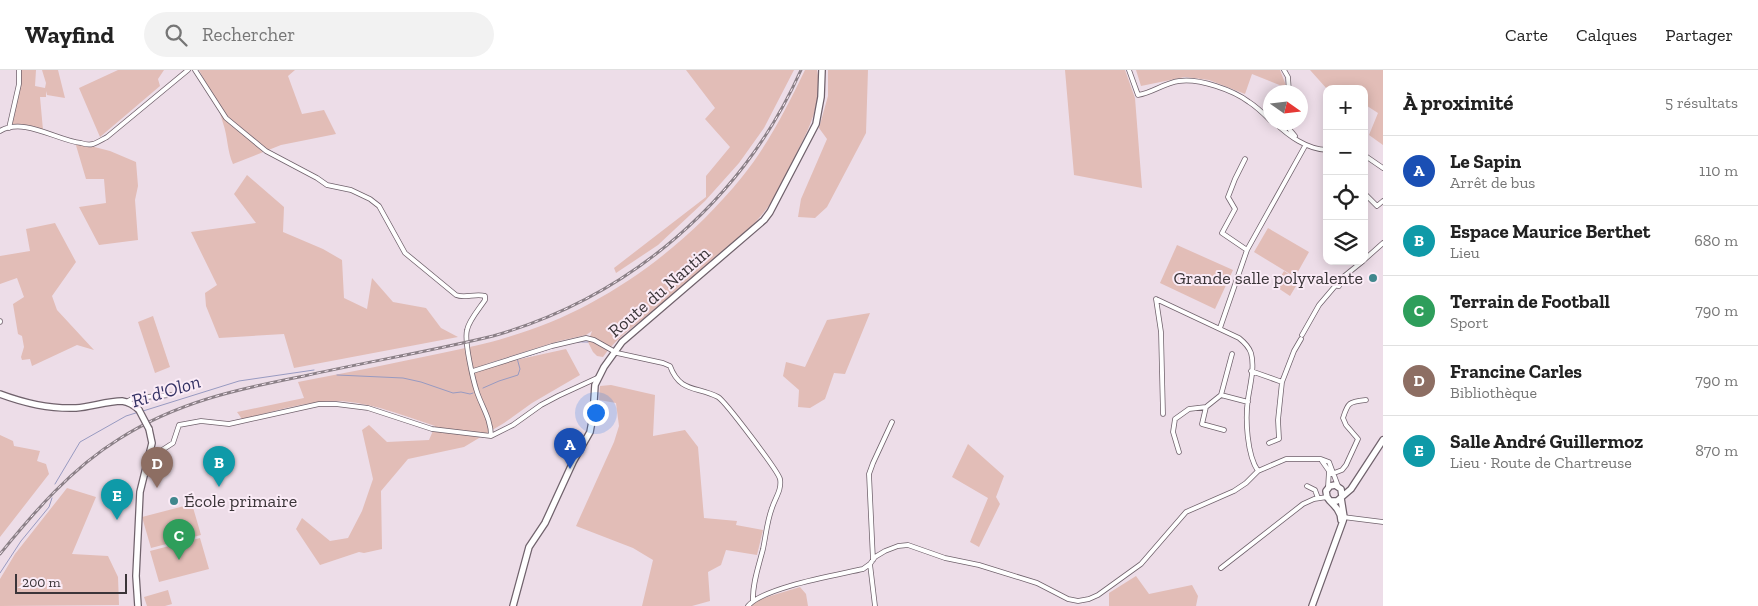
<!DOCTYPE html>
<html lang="fr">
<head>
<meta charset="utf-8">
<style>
  :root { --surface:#fff; --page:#f2f2f2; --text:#222; --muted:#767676; --line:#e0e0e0; --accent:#40878d }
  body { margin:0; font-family:"Zilla Slab",serif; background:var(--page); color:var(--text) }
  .controls { position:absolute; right:15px; top:15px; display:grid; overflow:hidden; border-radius:10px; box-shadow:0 2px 12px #0003 }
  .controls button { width:45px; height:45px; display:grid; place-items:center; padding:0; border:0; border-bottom:1px solid var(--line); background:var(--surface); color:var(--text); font:25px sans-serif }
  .compass { position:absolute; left:1263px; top:15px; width:45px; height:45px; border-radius:50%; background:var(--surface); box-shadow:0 2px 12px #0003; rotate:104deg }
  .scale { position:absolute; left:15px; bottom:12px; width:112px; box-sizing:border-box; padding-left:5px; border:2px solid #3b3539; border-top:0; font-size:14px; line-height:18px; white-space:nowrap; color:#3b3539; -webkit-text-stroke:4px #faebf6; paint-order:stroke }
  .you { position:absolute; left:595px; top:342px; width:18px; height:18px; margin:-12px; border:4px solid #fff; border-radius:50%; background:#1a73e8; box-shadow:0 0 0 8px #1a73e833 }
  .badge { display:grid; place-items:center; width:32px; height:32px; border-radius:50%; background:var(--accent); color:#fff; font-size:16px; font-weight:700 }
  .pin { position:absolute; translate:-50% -41px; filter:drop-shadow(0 1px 2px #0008) }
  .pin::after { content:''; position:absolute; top:26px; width:18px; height:15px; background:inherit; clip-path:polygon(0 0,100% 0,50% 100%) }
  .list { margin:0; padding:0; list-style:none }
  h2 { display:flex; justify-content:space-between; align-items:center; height:65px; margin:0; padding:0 20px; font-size:21px }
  h2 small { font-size:16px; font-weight:400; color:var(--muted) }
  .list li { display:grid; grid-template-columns:32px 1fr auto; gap:15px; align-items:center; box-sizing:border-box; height:70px; padding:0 20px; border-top:1px solid var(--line) }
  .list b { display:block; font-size:19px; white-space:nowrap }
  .list p { margin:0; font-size:16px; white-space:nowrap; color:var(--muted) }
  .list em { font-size:16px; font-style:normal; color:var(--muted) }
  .icon { flex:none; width:28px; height:28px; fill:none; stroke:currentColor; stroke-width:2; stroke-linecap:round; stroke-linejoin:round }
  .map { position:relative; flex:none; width:1383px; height:536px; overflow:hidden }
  header { display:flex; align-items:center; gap:30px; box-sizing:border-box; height:70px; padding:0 25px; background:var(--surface); border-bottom:1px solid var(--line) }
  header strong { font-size:24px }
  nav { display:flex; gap:28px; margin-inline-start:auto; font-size:18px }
  .search { width:350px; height:45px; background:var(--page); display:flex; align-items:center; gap:12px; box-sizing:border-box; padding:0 18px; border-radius:28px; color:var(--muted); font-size:19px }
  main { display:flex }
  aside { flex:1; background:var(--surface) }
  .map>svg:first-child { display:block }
  .green { fill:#e2bdb7 }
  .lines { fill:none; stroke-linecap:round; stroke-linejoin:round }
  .stream { stroke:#989ac1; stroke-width:1 }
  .street-casing { stroke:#70626c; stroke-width:5.5 }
  .secondary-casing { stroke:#70626c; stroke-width:8 }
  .street { stroke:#fff; stroke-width:4 }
  .secondary { stroke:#fff; stroke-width:5.5 }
  .rail-casing { stroke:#8b8087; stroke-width:3 }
  .rail { stroke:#faebf6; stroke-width:1; stroke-dasharray:4; stroke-linecap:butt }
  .secondary-bridge-casing { stroke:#70626c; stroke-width:8; stroke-linecap:butt }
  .secondary-bridge { stroke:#fff; stroke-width:5.5 }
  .poi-dot { fill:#40878d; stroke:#faebf6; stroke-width:2 }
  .labels { text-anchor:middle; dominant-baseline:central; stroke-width:4; stroke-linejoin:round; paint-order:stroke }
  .poi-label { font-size:18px; fill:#3b3539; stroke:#faebf6; text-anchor:end }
  .street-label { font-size:18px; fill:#3b3539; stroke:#faebf6 }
  .water-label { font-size:19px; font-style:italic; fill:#333164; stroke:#faebf6 }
</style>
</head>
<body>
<header>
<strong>Wayfind</strong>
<div class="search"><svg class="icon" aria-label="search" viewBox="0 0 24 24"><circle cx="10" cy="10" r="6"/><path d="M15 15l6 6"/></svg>Rechercher</div>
<nav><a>Carte</a><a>Calques</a><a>Partager</a></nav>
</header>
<main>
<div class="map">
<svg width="1383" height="536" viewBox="0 0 1383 536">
  <rect width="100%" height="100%" fill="#eddde8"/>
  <path class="green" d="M21,0h15l-1,16 10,2 1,-5 -4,-13h16l7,28 -18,-3 -1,-4v6h-6l3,33 -31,-6 8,-41z
    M118,0h46l-6,9 2,7 -60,51 -21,-49z
    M199,0h96l-7,6 14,38 22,-4 12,24 -55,11 -48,19c-6,-13 -5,-27 -10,-41 -5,-19 -15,-36 -24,-53z
    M686,0h108l-30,58 -25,35 -34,38 -47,44 -42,28 -2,-5 92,-71v-21l24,-29 -25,-28 10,-11z
    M805,0h12c6,26 -5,53 -17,76 -9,18 -16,38 -27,54 -29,42 -73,71 -110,104 -20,16 -45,31 -60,53l-6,-1 -4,-4 -5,-10 4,-11 -6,4 -27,6 -73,23 -7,4 87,-19 14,26 -48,28 -28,20 -40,24 -56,12 -27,32 1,58 -18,4 -5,-1 -39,13 -24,-36 6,-11 28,23 18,-3 14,-27 11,-32 -11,-49 7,-5 18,17 42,-2 6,-14c-31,-10 -64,-24 -98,-25 -31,0 -64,11 -95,18l-5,-7 67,-14 -6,-16c48,-9 96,-19 144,-29 22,-5 45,-9 66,-16 91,-26 175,-87 234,-160 26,-32 45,-70 63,-107z
    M828,0h40l-2,63 -39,74 -12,11 -17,-1 3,-18 26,-60 -8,-11 9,-32z
    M1065,0h60l10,28 7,90 -68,-13z
    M1136,0h144l7,18 -35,-14 -7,20 -36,-14 -24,-3 -44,9z
    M1310,0h73v75l-14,-10 9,-22 -14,-9v-15h-37z
    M75,72l35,9 26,11 2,24 -3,14 3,40 -39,5 -20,-38 27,-4 -2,-24h-18z
    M247,105l37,32 -1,25 40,17 19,11 2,38 23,11 5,-31 21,24 33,6 15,20 17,9 -164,31 -10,-34 -65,4 -13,-32 -1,-13 12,-8 -26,-53 65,-9 -22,-29z
    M55,153l21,39 -24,34 5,14 37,40 -17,-5 -45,21 -2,-7 -8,1 -1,-3 3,-10 -2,-11 -4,-2 -5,-30 11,-7 -7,-19 -17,6v-28l30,-5 -4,-22z
    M1268,158l41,24 -14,25 -41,-25z
    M1177,175l56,25 -18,39 -55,-26z
    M1284,201l15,10 -9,15 -15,-10z
    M870,243l-25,61 -11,-1 -9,26 -15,9 -12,-1 1,-17 -16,-14 3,-14 19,5 22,-47z
    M153,246l17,51 -15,6 -17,-51z
    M611,315l44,10 -2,41 32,-6 13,17 6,71 33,3 -1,4 27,5 -6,25 -31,-5 -5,15 -13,7 2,29 -18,5h-50l11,-46 -20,-12 -57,-22 38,-84 5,-16 -3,-23 -17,-3 1,-14z
    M0,365l13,6 1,5 26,5 -3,10 9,3 3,10 -49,63z
    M968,374l36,32 -8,21 4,7 -21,43 -9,-5 18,-44 -36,-21z
    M67,418l29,9 -24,57 36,2 10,21 1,28 -119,1v-27l15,-25z
    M192,434l9,31 -50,13 -9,-31z
    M200,468l9,31 -50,13 -9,-31z
    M1136,506l13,18 43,-9 6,11 -2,10h-87v-13z
    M800,517l6,7 2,12h-58l7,-6z
    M168,520l4,14 -7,2h-18l-3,-9z"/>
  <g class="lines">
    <path class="stream" d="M524,287c20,-5 43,-17 64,-15
      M337,305l66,3 18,4 32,11 8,-1 9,2 3,-1
      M483,318l16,-7 19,-6 2,-6 -3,-11
      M143,341l96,-30 75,-11
      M55,414l25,-42 46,-26 13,-4
      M0,503l21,-32 28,-34 3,-9"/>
    <defs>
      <path id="street" d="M195,0l31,48 40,33 51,27 10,7 24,5 19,9 9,7 26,47 51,42c9,4 19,-2 29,1v4c-6,9 -16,20 -18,30 -3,11 6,50 10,62 5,15 14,27 14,44
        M1129,0l9,25c14,-2 26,-12 41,-14 20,-3 54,9 70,21 8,5 15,12 21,18
        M1284,0l4,7 1,15
        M1274,52c15,14 32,27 53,28
        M1288,52l2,8 5,6
        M9,58l10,-44v-14
        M0,61c24,-14 56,9 81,12 3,1 8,2 12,1 4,-1 10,-5 14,-7l81,-67
        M1364,85l19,13
        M1245,89l-10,20 -7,18 7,12 -13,24 25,17
        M1364,123l13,13 6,-5
        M1364,190l19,-17
        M1338,216l4,-8 21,-17
        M1156,229l83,39c5,4 10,9 12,15 4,14 -1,32 -3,46 -3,20 -1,56 10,72
        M1156,229l5,33 2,82
        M0,251v1
        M1220,258l27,-78 58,-104
        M1302,265l17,-30 17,-20 3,1
        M1232,284l-11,41 27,7
        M473,301l79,-25 34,-8 8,2 23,13 46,10 7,3c10,27 27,20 48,31 7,4 60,74 62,82 2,11 -5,19 -8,29 -5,13 -6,27 -9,41 -4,16 -11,35 -10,52
        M1251,301l31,11 12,-31 7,-12
        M1221,325l-15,12 -4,17 22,6
        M127,332l6,-4 38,-3
        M1269,373l10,-4 -1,-19 4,-38
        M1179,382l-6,-20 2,-13 14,-10 17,-2
        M150,385l6,-1 17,-11 6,-18 22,-4 28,3 90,-20h17l32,4 64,21 59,7 22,-11 28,-20 17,-9 39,-18
        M1322,391l7,10 -1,16
        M1329,405l13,-5 4,-5 12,-26 -12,-14 -3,-7c5,-16 6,-16 23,-18
        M1307,416l8,4 3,8
        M1343,447l40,5
        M873,490l-4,-86 4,-11 19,-41
        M870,494l5,42
        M1221,498l82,-64 11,-5 13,-2
        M748,536c16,-19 89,-31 115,-37l7,-5 5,-7 10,-6 13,-5 10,-1 37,13 34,7 58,18 31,16 10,2 11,-2 9,-4 43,-31 45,-52 48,-21 12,-8 12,-12 28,-12h35l8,3 9,24"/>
      <path id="secondary" d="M0,324c24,9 50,15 76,14 15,-1 31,-7 46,-7 7,1 12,4 17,9
        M1342,426l-1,-7 -6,-4 -5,1 -4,5 1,6 3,4h7l14,-12 32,-49
        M1330,431c5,5 11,11 11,19
        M138,536l-2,-30 4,-84 12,-49 -3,-14
        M513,536l16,-59 16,-24 28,-61 17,-30 3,-16 2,-31 9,-18 18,-25 142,-122 6,-8 46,-88 5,-27 1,-27
        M1312,536l31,-85 1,-4 -3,-19"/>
    </defs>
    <use href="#street" class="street-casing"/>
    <use href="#secondary" class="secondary-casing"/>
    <use href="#street" class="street"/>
    <use href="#secondary" class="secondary"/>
    <defs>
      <path id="rail" d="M0,484c35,-43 72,-86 119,-115 58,-37 119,-50 185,-63 63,-14 127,-25 189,-40 137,-39 250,-136 308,-266"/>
    </defs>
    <use href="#rail" class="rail-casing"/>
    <use href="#rail" class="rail"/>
    <defs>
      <path id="secondary-bridge" d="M139,340l10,19"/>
    </defs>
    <use href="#secondary-bridge" class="secondary-bridge-casing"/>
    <use href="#secondary-bridge" class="secondary-bridge"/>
  </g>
  <g class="poi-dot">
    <circle cx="1373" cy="208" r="5"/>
    <circle cx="174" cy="431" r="5"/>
  </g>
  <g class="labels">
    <g class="poi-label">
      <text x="1363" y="208">Grande salle polyvalente</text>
      <text x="184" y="431" text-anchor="start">École primaire</text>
    </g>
    <g class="street-label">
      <text transform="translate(659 222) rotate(-41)">Route du Nantin</text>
    </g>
    <g class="water-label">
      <text transform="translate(166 321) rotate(-17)">Ri d'Olon</text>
    </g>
  </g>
</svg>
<div class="controls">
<button>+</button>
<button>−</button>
<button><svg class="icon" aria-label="locate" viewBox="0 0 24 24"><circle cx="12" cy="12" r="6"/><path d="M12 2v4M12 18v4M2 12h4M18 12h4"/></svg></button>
<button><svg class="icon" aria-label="layers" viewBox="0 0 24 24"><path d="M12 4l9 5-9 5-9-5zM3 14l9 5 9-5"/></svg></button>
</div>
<svg class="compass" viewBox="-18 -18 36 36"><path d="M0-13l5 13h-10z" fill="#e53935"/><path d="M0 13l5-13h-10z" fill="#767676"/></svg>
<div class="scale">200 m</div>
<div class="you"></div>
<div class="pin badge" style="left:570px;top:399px;background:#1a4fb4">A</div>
<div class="pin badge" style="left:219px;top:417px;background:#0f9aa8">B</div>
<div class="pin badge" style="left:179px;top:490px;background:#2e9e5b">C</div>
<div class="pin badge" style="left:157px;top:418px;background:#8d6e63">D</div>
<div class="pin badge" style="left:117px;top:450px;background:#0f9aa8">E</div>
</div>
<aside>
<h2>À proximité<small>5 résultats</small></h2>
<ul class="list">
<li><span class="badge" style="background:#1a4fb4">A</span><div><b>Le Sapin</b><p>Arrêt de bus</p></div><em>110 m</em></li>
<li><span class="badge" style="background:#0f9aa8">B</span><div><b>Espace Maurice Berthet</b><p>Lieu</p></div><em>680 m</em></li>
<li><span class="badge" style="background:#2e9e5b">C</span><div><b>Terrain de Football</b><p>Sport</p></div><em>790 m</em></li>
<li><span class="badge" style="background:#8d6e63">D</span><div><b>Francine Carles</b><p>Bibliothèque</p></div><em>790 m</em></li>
<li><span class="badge" style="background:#0f9aa8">E</span><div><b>Salle André Guillermoz</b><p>Lieu · Route de Chartreuse</p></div><em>870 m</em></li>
</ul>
</aside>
</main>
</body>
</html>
